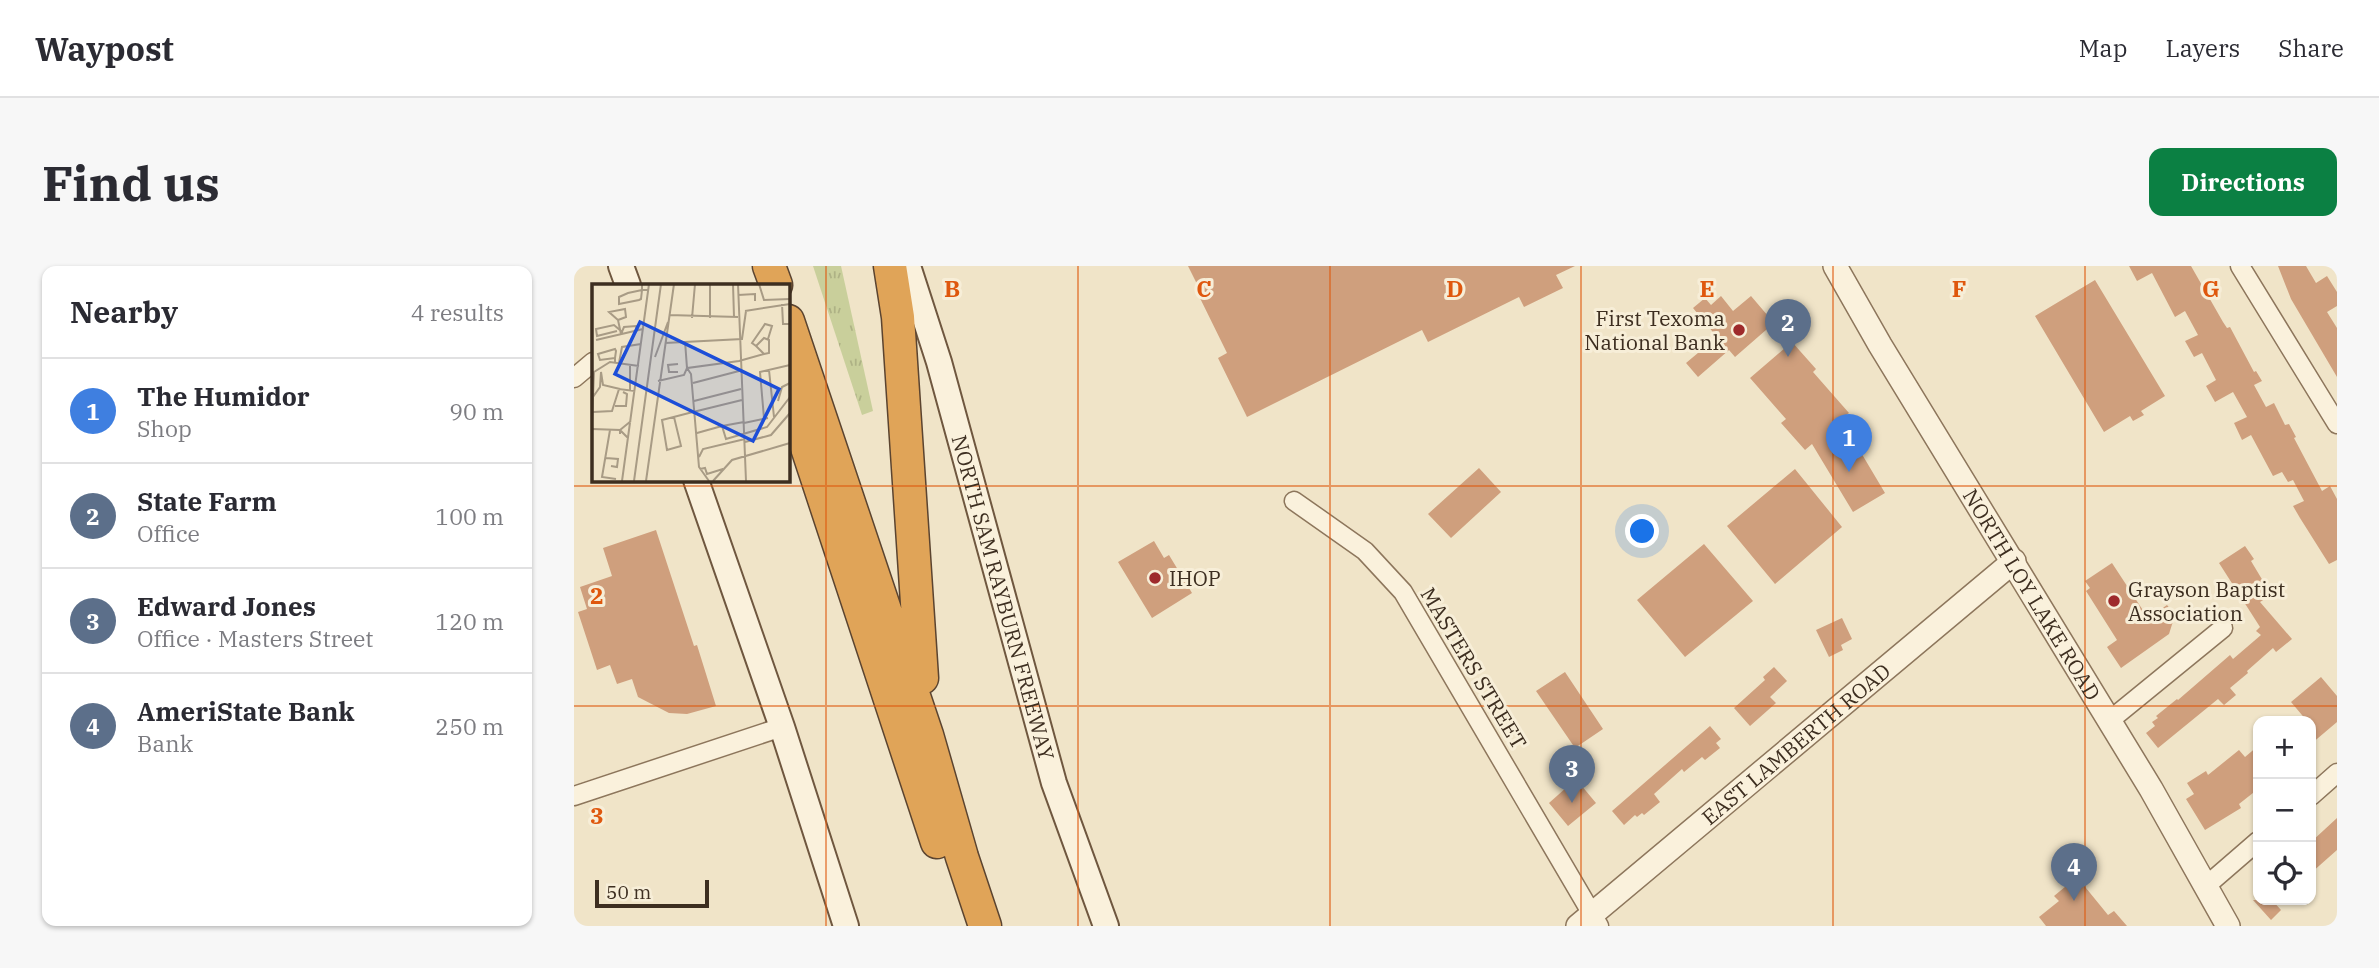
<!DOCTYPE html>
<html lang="en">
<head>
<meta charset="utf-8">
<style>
  :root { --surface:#fff; --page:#f7f7f7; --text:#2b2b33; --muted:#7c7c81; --line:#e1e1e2; --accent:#0b8043 }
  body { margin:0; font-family:"IBM Plex Serif",serif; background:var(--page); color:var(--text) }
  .controls { position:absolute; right:21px; bottom:21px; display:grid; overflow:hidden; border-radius:14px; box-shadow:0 2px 5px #0004 }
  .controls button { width:63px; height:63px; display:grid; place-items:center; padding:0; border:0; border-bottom:2px solid var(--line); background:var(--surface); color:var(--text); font:35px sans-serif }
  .scale { position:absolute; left:21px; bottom:18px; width:114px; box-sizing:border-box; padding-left:7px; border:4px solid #3d2e20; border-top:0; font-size:19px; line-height:24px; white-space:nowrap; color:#3d2e20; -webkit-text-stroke:5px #f7eed8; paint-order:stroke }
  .you { position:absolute; left:1069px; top:266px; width:24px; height:24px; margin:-18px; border:5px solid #fff; border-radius:50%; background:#1a73e8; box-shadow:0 0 0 10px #1a73e833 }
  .badge { display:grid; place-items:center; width:46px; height:46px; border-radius:50%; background:var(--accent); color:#fff; font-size:23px; font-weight:700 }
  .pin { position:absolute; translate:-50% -58px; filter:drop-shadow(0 2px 4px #0008) }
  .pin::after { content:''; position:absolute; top:37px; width:24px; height:21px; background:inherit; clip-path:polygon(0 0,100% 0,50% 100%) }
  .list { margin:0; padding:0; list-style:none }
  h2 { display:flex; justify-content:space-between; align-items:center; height:91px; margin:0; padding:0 28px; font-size:30px }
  h2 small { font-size:23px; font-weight:400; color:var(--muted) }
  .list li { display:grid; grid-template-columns:46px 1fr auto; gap:21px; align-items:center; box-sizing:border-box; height:105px; padding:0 28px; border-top:2px solid var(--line) }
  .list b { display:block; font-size:26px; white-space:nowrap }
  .list p { margin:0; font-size:23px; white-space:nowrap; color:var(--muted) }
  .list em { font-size:23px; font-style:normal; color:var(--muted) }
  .icon { flex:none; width:38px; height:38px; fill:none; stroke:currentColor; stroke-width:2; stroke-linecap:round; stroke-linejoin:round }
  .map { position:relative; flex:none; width:1763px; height:660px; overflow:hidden; border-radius:14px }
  header { display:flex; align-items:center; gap:42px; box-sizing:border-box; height:98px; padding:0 35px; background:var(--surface); border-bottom:2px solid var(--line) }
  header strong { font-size:33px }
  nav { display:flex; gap:38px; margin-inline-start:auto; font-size:24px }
  .intro { display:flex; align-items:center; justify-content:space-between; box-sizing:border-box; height:168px; padding:0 42px }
  h1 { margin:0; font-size:49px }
  .button { padding:18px 32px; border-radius:14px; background:var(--accent); color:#fff; font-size:24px; font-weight:700 }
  main { display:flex; gap:42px; padding:0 42px }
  aside { flex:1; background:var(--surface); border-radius:14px; box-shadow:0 2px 5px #0004 }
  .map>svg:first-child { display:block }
  .grass { fill:url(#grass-tufts) }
  .building { fill:#cf9f7d }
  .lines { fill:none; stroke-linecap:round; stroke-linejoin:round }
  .minor-casing { stroke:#8d765c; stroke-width:21 }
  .tertiary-casing { stroke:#8d765c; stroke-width:26 }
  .secondary-casing { stroke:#6f573f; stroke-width:28 }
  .motorway-casing { stroke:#5b4430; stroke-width:35 }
  .minor { stroke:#faf1dc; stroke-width:18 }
  .tertiary { stroke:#faf1dc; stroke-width:23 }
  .secondary { stroke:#faf1dc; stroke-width:24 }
  .motorway { stroke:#e0a458; stroke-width:32 }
  .grid { fill:none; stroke:#df570d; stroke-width:2; stroke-opacity:0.55 }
  .poi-dot { fill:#9e2a2b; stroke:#f7eed8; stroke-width:2.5 }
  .labels { text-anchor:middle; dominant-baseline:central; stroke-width:6; stroke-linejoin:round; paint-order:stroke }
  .poi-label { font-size:21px; fill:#3d2e20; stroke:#f7eed8; text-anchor:start }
  .street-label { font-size:21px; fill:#3d2e20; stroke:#f7eed8 }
  .inset-road { fill:none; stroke:#a89b85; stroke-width:2 }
  .view { fill:#1d4ed8; fill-opacity:0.15; stroke:#1d4ed8; stroke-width:3.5 }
  .inset-edge { fill:none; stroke:#3d2e20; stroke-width:3.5 }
  .grid-label { font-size:23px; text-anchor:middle; font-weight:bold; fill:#df570d; stroke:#f7eed8; stroke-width:6; stroke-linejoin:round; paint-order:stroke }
</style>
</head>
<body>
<header>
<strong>Waypost</strong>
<nav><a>Map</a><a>Layers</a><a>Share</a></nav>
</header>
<div class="intro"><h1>Find us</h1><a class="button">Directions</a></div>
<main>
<aside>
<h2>Nearby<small>4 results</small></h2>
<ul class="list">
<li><span class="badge" style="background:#3f7fe0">1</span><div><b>The Humidor</b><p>Shop</p></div><em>90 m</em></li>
<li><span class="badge" style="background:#5c6f8a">2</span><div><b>State Farm</b><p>Office</p></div><em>100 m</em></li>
<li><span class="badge" style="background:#5c6f8a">3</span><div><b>Edward Jones</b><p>Office · Masters Street</p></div><em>120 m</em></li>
<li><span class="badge" style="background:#5c6f8a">4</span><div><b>AmeriState Bank</b><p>Bank</p></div><em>250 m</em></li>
</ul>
</aside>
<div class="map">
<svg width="1763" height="660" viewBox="0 0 1763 660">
  <defs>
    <pattern id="grass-tufts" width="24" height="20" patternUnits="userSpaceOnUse" patternTransform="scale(1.75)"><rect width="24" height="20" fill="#c9cf9b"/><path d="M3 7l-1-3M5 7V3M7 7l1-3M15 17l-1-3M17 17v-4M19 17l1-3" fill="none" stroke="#aeb285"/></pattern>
  </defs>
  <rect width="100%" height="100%" fill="#f0e4c8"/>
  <path class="grass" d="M239,0h28l32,145 -11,4z"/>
  <path class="building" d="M614,0h387l-19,9 7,13 -39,19 -5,-10 -91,45 -6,-12 -175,87 -29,-59 9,-5 -31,-63 3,-2z
    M1555,0h62l32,56 4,6 3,-1 24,45 2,-1 6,10 -8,4 12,22 8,-4 11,22 4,-1 7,13 -2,1 28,53 8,-5 7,13v61l-8,4 -29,-46 -7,-12 11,-5 -11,-21 -5,2 -6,-10 -9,4 -22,-41 -9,5 -8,-17 13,-6 -14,-25 -18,10 -9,-16 10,-6 -14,-27 -8,4 -9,-16 13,-6 -13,-24 -10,6 -23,-44 -15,8z
    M1704,0h28l10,17 11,-7 10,16v14l-10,6 10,16v49l-46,-78z
    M1521,14l70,116 -24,15 3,4 -11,6 -3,-5 -26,16 -69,-116z
    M1147,30l12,15 18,-15 23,27 -39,34 -6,-7 -31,27 -12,-14 31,-26 -24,-29 12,-10 6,7z
    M1218,76l24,27 -3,3 36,41 -8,6 44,74 -32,19 -41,-68 -7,6 -24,-27 5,-4 -36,-41z
    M905,202l22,24 -50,46 -23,-24z
    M1221,203l47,58 -67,57 -48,-58z
    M82,264l38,116 3,-1 19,61 -29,8 -18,-1 -31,-16 -6,-18 -15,5 -7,-19 -13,5 -19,-58 9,-3 -7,-22 32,-11 -9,-28z
    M580,275l10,17 5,-3 23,38 -40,25 -34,-56z
    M1130,278l49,57 -68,56 -48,-57z
    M1671,280l9,13 -3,2 12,20 -4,2 9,14 -8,5 32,37 -16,13 -3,-4 -26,23 1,2 -18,15 6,7 -12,10 -6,-6 -60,49 -12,-15 9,-7 -3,-4 6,-4 -2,-2 21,-17 1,1 52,-45 3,4 28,-24 -5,-4 4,-4 -41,-64z
    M1538,297l36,55 19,-13 8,10 -6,19 -48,34 -14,-21 10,-7 -31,-49 4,-3 -5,-7z
    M1268,352l10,21 -11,6 2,5 -14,7 -13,-27z
    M1200,401l13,14 -17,16 6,6 -26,23 -16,-18 31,-28 -2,-3z
    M991,406l38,57 -28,19 -39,-57z
    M1747,411l16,19v26l-26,22v-23h-4l-16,-19z
    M1136,460l11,13 -5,4 4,5 -15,12 -3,-3 -18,15 -2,-3 -28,25 6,8 -16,13 -2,-2 -5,4 -2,-2 -11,10 -12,-14z
    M1684,480v43l-19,15 2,4 -36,22 -19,-31 8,-5 -7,-11 19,-12 2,4 31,-25 6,7z
    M1002,513l20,24 -28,23 -19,-23z
    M1763,552v32l-26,23v-31z
    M1503,611l31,38 6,-4 13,15h-81l-7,-9 20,-16 -5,-5z
    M1679,634h19l9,10 -10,10z"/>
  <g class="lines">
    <defs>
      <path id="minor" d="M1666,0l97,158
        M0,112l19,-16
        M720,235l71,50 38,41 196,334
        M1535,455l114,-93
        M0,530l208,-69
        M1737,530l26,-23
        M1632,620l52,-45"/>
      <g id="tertiary">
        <path id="s1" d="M1261,0l45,79 271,444 77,137"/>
        <path id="s2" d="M1004,660l436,-365"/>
      </g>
      <g id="secondary">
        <path d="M47,0l7,19"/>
        <path id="s3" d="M334,0l31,96 115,421 52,143"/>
        <path d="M122,214l86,247 64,199"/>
      </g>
      <path id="motorway" d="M195,0l7,19
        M316,0l8,51 24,361
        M214,55l139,414 35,122 23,69
        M214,124l149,452"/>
    </defs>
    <use href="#minor" class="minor-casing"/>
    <use href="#tertiary" class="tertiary-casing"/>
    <use href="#secondary" class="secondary-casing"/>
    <use href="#motorway" class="motorway-casing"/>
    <use href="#minor" class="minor"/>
    <use href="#tertiary" class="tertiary"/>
    <use href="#secondary" class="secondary"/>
    <use href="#motorway" class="motorway"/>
  </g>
  <path class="grid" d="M252,0v660M504,0v660M756,0v660M1007,0v660M1259,0v660M1511,0v660M0,220h1763M0,440h1763"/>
  <g class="poi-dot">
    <circle cx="1165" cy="64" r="7"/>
    <circle cx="581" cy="312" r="7"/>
    <circle cx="1540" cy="335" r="7"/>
  </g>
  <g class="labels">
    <g class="poi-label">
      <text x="1151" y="52" text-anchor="end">First Texoma<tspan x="1151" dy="24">National Bank</tspan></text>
      <text x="595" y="312">IHOP</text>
      <text x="1554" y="323">Grayson Baptist<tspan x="1554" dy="24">Association</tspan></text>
    </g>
    <g class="street-label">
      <text stroke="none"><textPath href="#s1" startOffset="383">NORTH LOY LAKE ROAD</textPath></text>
      <text stroke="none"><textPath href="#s3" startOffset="345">NORTH SAM RAYBURN FREEWAY</textPath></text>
      <text transform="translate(900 402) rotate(59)">MASTERS STREET</text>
      <text stroke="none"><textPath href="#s2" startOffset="284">EAST LAMBERTH ROAD</textPath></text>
    </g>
  </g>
  <g transform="translate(18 18)">
    <rect width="198" height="198" fill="#f0e4c8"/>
    <path class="inset-road" d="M50,0v6l-1,9 -2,1 -20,4v-7l9,-4 14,-3h6M118,0v34M141,0l1,33M146,0l8,197M167,0l5,16 26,-1M146,11l17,-1v7M190,20l1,20h7M153,27l45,-7M77,31l69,2M100,34l3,-34M26,36l8,-3 -1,-8 -16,3 9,8 3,14M25,47l-20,5 -1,-7 18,-4 7,6M29,50l3,-7 12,-1 1,4M4,56l47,-11M93,57l2,27 52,-7M73,59l77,-4 4,-28M164,62l-4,-3 13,-19 7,2 -4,13M63,73l13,-35M147,77l25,-7 5,-1v-13l-5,-2 -8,8 8,8M23,79v-5l1,-7 -1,-2 -17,5 2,6 15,-2M27,79l3,-16 19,-3M86,80l-10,1 1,7h9M38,81v25M177,86l5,47M66,97l26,-6 3,-7 4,6 8,93 10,14M101,99l46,-12M1,113l7,-10 1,-15 2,13 17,4M102,117l47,-12M186,117l4,-14 8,-4M23,122h11l1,-12 -4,-2M1,128l19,-1 7,-22 16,2M82,133l7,29 -14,4 -5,-30 27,-7 53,-13M172,134l-4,-46 30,-7M0,138l2,-50 16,-10 29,4M152,139l24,-5M130,142l22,-4M0,145l28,1v4M18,146l-8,47 14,2M105,149l25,-7 4,13 41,-12 23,-30M36,154l-8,-8 11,-9M153,158l26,-7 19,-22M107,173l4,-8 42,-10M14,174l12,1 -1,8 -6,-1M108,185l5,-1 2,6 16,-5M30,197l27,-197M42,197l27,-197M54,197l28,-197M121,197l19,-21 58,-17"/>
    <path class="view" d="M48,38l139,67 -26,52 -138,-67z"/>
    <rect width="198" height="198" class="inset-edge"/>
  </g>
  <g class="grid-label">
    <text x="378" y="31">B</text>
    <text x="630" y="31">C</text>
    <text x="881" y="31">D</text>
    <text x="1133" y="31">E</text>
    <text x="1385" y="31">F</text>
    <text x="1637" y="31">G</text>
    <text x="23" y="338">2</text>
    <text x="23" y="558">3</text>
  </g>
</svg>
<div class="controls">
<button>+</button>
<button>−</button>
<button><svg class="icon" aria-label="locate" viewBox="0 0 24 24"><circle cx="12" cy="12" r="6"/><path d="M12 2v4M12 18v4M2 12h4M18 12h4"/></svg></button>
</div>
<div class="scale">50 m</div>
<div class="you"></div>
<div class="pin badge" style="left:1275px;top:206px;background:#3f7fe0">1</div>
<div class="pin badge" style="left:1214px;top:91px;background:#5c6f8a">2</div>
<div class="pin badge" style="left:998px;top:537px;background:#5c6f8a">3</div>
<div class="pin badge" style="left:1500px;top:635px;background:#5c6f8a">4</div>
</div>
</main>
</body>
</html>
